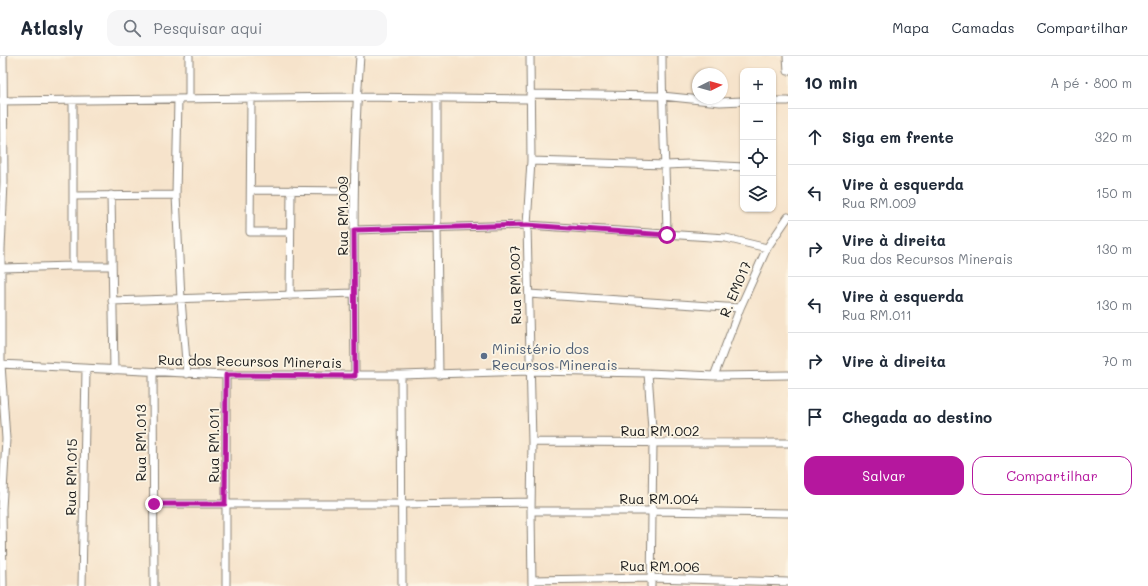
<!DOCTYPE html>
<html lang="pt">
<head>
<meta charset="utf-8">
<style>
  :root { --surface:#fff; --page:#f6f6f7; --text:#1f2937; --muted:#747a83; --line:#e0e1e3; --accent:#b5179e }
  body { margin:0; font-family:Mali,sans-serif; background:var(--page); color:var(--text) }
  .controls { position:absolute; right:12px; top:12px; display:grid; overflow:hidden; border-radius:8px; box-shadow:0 1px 3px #0004 }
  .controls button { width:36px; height:36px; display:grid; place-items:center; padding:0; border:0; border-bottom:1px solid var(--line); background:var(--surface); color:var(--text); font:20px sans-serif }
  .compass { position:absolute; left:692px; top:12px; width:36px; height:36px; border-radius:50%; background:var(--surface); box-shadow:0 1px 3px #0004; rotate:85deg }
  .stop { position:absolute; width:12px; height:12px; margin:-9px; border:3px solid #b5179e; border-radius:50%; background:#fff }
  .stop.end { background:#b5179e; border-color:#fff; box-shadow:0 1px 4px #0008 }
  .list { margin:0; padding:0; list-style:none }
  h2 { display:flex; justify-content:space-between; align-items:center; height:52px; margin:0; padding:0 16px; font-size:17px }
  h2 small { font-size:13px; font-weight:400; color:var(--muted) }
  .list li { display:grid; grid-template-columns:26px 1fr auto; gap:12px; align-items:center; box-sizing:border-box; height:56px; padding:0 16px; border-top:1px solid var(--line) }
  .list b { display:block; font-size:15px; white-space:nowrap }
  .list p { margin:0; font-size:13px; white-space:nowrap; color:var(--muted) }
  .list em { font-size:13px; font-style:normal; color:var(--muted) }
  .actions { display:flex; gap:8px; padding:12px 16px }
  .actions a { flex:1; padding:9px 0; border:1px solid var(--accent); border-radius:12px; text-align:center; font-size:14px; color:var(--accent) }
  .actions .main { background:var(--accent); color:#fff }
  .icon { flex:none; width:22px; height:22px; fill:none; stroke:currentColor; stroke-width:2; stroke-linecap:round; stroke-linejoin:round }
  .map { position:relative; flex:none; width:788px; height:530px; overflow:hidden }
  header { display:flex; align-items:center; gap:24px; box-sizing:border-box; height:56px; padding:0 20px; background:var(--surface); border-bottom:1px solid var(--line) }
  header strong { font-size:19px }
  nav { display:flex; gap:22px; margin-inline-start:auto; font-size:14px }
  .search { width:280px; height:36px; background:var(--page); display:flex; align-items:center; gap:10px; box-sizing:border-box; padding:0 14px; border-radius:12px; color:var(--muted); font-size:15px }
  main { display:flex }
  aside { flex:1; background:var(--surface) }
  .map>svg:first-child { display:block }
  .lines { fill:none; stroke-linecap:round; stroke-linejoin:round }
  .street-casing { stroke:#898074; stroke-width:9 }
  .street { stroke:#fff; stroke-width:7 }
  .route { stroke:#b5179e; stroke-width:5 }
  .service-dot { fill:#5c6f8a; stroke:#fcf5e5; stroke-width:1.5 }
  .labels { text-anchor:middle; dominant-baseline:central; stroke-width:3.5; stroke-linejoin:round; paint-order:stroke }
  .street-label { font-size:14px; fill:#1c1c1c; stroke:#fcf5e5 }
  .service-label { font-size:14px; fill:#4e5e75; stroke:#fcf5e5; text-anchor:start }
</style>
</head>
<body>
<header>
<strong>Atlasly</strong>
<div class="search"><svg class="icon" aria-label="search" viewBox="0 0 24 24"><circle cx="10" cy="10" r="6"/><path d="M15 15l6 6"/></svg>Pesquisar aqui</div>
<nav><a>Mapa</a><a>Camadas</a><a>Compartilhar</a></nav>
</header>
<main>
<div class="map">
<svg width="788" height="530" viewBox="0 0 788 530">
  <rect width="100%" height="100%" fill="#fcf5e5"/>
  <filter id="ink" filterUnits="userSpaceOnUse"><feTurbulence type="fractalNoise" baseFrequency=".025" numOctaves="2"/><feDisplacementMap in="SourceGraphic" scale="8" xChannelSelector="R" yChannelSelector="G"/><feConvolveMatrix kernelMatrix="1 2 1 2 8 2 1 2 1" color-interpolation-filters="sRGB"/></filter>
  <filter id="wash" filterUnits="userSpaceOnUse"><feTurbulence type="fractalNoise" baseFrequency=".012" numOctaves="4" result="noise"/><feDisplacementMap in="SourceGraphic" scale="16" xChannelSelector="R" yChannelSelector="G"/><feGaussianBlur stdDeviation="0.9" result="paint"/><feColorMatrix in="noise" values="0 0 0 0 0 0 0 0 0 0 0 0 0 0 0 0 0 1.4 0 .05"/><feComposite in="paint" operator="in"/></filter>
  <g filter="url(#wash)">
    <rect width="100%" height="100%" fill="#f6e3cb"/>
  </g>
  <g filter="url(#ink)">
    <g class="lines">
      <defs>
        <path id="street" d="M3,0l1,126 -3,67v115l5,75 -4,70 1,77
          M530,0l1,105 -4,64 5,217 -1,69 1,75
          M662,0c0,60 4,119 5,179
          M787,0l1,15
          M530,38l132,2 58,6 23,-1
          M251,42l-1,134h40
          M178,43l-2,96 5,104 6,75
          M189,43v-43
          M437,43v128l2,148
          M73,44v166h39
          M0,45l357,-4 173,2
          M773,45h15
          M531,105l135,4 24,-1 53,3
          M251,134l103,1
          M111,139l3,175
          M73,140l103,-1
          M354,174l173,-5 199,13 41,10
          M2,212l71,-2
          M529,238l211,14
          M290,240l1,-106
          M112,245l242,-8
          M0,308l226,11h175l129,-4 118,2 66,3 74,-1
          M153,316l1,214
          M648,317l5,70 -2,143
          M401,319l1,211
          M355,320c-1,-107 -3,-214 5,-320
          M714,320l26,-68 27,-60 21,-31
          M532,386l256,1
          M154,448h248l129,-2
          M531,455h121l136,2
          M532,524l120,-2 136,4
          M82,530l4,-217
          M226,530v-211"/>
      </defs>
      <use href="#street" class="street-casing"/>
      <use href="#street" class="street"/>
    </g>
  </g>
  <g class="lines" filter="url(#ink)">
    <path class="route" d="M154,448h71l1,-129 129,1 -1,-146 173,-5 140,10"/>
  </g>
  <circle class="service-dot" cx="484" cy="300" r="4"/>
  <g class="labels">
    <g class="street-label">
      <text transform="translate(342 160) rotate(-90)">Rua RM.009</text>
      <text transform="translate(515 229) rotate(-91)">Rua RM.007</text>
      <text transform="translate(735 233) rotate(-67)">R. EM017</text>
      <text transform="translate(250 305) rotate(1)">Rua dos Recursos Minerais</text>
      <text x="660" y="374">Rua RM.002</text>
      <text transform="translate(140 387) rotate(-90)">Rua RM.013</text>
      <text transform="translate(213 389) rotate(-90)">Rua RM.011</text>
      <text transform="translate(71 421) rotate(-89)">Rua RM.015</text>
      <text x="659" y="442">Rua RM.004</text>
      <text transform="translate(660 510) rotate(1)">Rua RM.006</text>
    </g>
    <g class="service-label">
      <text x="492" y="292">Ministério dos<tspan x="492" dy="16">Recursos Minerais</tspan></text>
    </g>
  </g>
</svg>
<div class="controls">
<button>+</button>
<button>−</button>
<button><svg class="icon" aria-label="locate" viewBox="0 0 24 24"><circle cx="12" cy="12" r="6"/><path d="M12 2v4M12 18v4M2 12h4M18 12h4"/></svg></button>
<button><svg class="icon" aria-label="layers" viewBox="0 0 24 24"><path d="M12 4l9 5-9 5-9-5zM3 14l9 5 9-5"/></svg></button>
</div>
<svg class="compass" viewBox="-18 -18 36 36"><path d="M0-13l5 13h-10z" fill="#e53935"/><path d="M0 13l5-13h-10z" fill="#747a83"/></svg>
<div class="stop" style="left:667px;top:179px"></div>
<div class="stop end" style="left:154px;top:448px"></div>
</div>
<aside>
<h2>10 min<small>A pé · 800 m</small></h2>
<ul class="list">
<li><svg class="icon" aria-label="ahead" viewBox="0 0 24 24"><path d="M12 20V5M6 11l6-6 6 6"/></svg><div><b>Siga em frente</b></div><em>320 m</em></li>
<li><svg class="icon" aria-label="left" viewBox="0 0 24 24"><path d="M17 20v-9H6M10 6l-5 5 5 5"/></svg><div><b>Vire à esquerda</b><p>Rua RM.009</p></div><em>150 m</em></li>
<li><svg class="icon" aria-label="right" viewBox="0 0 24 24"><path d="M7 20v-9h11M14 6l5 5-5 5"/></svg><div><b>Vire à direita</b><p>Rua dos Recursos Minerais</p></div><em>130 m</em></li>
<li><svg class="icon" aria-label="left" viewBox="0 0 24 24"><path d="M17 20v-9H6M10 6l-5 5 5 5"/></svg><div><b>Vire à esquerda</b><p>Rua RM.011</p></div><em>130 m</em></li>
<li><svg class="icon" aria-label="right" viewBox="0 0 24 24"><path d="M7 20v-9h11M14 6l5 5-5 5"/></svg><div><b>Vire à direita</b></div><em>70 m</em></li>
<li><svg class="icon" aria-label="arrive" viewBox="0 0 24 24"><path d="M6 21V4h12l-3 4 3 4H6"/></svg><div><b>Chegada ao destino</b></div></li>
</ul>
<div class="actions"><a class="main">Salvar</a><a>Compartilhar</a></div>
</aside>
</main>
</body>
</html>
